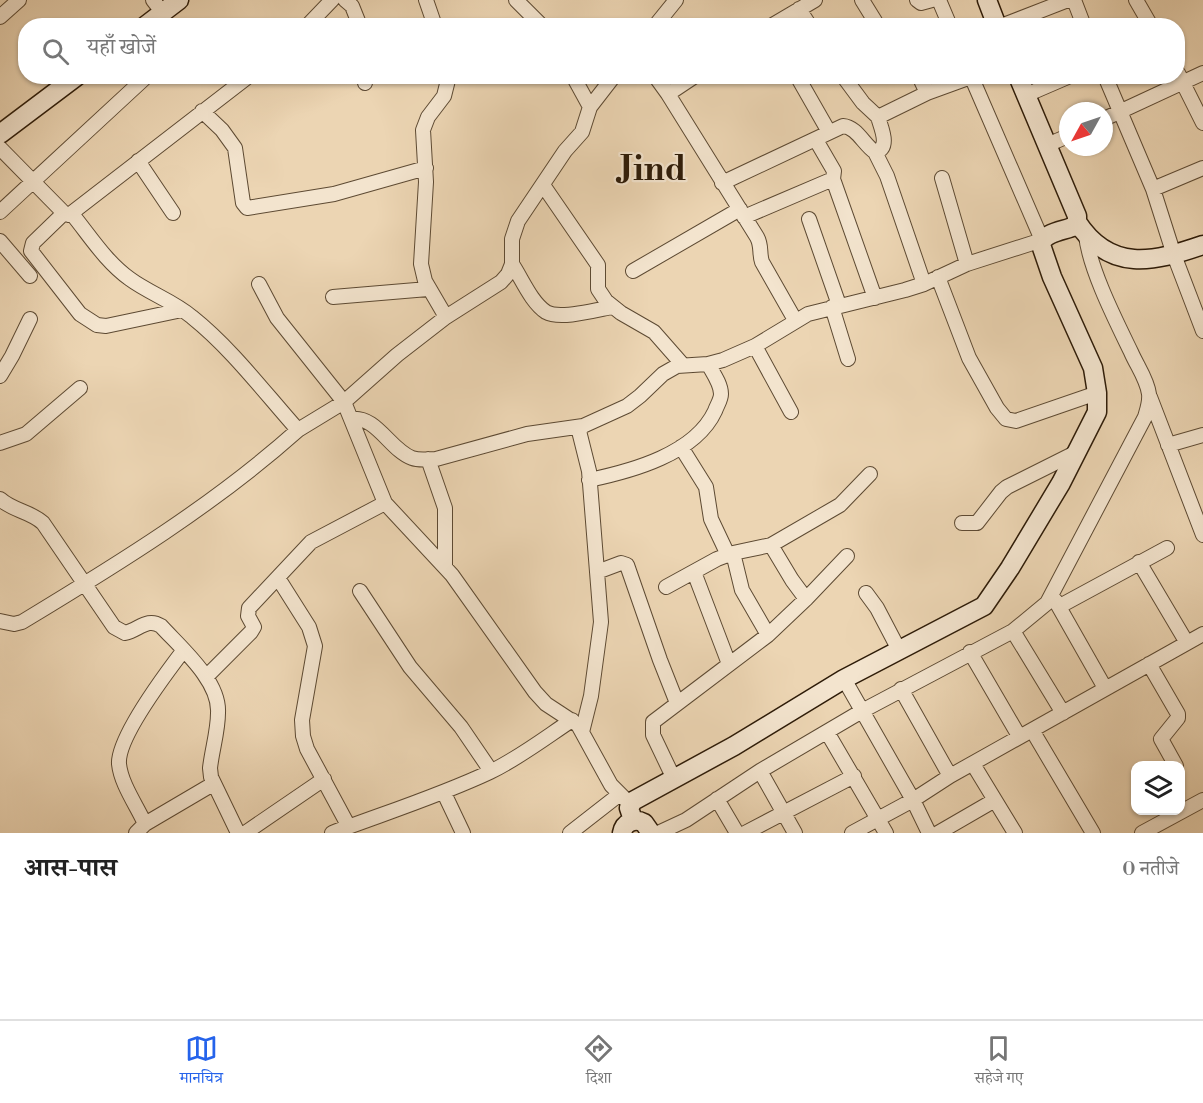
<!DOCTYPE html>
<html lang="hi">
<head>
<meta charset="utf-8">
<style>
  :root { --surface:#fff; --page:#f6f6f6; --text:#222; --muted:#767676; --line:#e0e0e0; --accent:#2563eb }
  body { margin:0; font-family:"Libre Bodoni","Noto Serif Devanagari",serif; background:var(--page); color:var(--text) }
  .controls { position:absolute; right:18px; bottom:18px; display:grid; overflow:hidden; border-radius:12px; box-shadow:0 2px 4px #0004 }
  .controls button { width:54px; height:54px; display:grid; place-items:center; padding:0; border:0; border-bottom:2px solid var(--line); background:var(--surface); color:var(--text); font:30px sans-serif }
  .compass { position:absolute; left:1059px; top:102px; width:54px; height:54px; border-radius:50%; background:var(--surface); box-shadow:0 2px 4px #0004; rotate:230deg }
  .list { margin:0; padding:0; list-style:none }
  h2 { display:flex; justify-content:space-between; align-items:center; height:78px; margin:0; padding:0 24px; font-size:26px }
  h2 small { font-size:20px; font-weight:400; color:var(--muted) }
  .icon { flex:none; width:33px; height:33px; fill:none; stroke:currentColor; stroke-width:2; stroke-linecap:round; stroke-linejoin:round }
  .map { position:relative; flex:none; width:1203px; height:833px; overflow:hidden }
  .search { position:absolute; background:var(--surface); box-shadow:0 2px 4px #0004; left:18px; right:18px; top:18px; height:66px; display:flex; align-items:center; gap:15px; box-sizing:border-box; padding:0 21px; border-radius:24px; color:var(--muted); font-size:22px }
  .sheet { height:186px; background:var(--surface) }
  nav { display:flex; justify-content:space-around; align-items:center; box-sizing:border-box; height:84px; border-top:2px solid var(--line); background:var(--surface); font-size:16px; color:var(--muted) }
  nav a { display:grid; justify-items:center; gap:3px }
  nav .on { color:var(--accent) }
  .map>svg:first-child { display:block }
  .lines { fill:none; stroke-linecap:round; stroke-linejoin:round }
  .street-casing { stroke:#5d4a33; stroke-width:16 }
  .secondary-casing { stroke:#2d1b08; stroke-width:21 }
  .street { stroke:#f3e4ce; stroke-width:14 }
  .secondary { stroke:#f3e4ce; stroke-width:18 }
  .labels { text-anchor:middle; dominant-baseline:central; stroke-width:4.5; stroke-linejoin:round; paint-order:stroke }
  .town-label { font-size:34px; font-weight:bold; fill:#2d1b08; stroke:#f3e4ce }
</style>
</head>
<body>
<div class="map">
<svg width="1203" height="833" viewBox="0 0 1203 833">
  <rect width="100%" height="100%" fill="#ecd5b3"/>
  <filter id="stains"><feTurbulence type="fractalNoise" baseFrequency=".00333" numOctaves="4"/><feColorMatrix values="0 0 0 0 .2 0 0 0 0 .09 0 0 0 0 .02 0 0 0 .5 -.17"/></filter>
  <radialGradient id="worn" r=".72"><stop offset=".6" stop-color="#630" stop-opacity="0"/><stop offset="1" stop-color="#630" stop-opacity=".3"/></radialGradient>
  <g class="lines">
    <defs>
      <path id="street" d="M153,0l10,13
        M345,0l7,6 8,20
        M426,0l9,26
        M516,0l26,26
        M862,0l16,26
        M917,0l4,3 11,-3
        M939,0l11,26
        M1074,0l10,26
        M1136,0l15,26
        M799,9l11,17
        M0,17l19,-17
        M307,26l25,-26
        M655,26l21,-26
        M771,26l44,-26
        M1001,26l67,-26
        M1178,73l25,50
        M364,76l1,7
        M573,76l17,31
        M655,76l13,18 89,143c5,9 2,16 5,25l33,58
        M797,76l32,56
        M843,76l20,27 15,14
        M919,76l8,17
        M1105,76l48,113 21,66 29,76
        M668,94l27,-18
        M1026,95l44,-19
        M202,111l20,19 13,18 8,55 4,5 87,-14 92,-26
        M1104,119l99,-46
        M816,140l18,31 -1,8 42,119
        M1047,145l21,-9
        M0,148l64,65 5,2 180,-139
        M875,152l12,24 37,108
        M138,161l35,52
        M942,178l25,86
        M722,183l121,-57c14,1 21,19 32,26 16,-4 6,-24 3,-35l49,-24 44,-16
        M543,185l55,80v24l8,12 15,12 33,19 29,33
        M1153,189l50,-21
        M0,212l147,-136
        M64,213l-31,30 -2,8 49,63 17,11 9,1 76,-16
        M72,214c18,22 34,48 58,65 19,14 43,22 62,38 40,32 72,75 106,113l46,-28 53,-47 49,-38 55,-35 7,-8 4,-10v-25l6,-18 47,-70 17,-19 8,-25 24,-31
        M744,217l89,-38
        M809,219l30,86
        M0,241l30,35
        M512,264c10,15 19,38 34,48 14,8 50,-2 66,-5
        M633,271l107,-62
        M938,277l31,81 28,50 9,11 10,2 81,-28
        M259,284l18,34 67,84 41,101 67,72 83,117 11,12 32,21 33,60 19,19
        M333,297l95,-8
        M832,307l16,52
        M446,317l-21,-36 -4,-17 5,-82 -3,-52 5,-13 16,-21 5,-20
        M755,346l36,66
        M0,376l12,-20 18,-37
        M1150,397l53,138
        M351,419c25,-4 39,31 61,39 8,3 16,1 24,1l91,-25 56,-8
        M0,443l26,-9 54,-46
        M1168,445l35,-10
        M681,447l25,40 5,32 17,36
        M428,459l17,49v59
        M589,480c43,-9 106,-26 126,-69 2,-6 6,-11 6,-17 0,-10 -8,-21 -13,-30
        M0,499c13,12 30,12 43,24l71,104 11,6c14,-3 22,-16 36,-7 20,22 59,55 57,87 0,18 -6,37 -8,55l1,9 27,56
        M962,523h15l24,-31 6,-5 70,-35
        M771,545l21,35 14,19
        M733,553l9,37 26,45
        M1139,562l48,81
        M597,572l24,-9 6,2 33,95 17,43
        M694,572l35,92
        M278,578l31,49 6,19 -13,74 1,16 4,13 42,78
        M666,587l51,-28 16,-6 38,-8 69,-40 30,-31
        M360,591l50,76 51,60 30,44
        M866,593l11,15 22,42
        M1055,600l50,88
        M1060,606l107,-58
        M0,621l14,3 8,-2c96,-58 192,-117 276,-192
        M1013,631l50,82
        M970,652l49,84
        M1149,664l29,50v4l-17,21 15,27
        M206,677l45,-45 3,-5 -6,-11 1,-8 62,-66 74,-39
        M844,679l69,121 16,33
        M901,689l49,87
        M1032,730l61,103
        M582,732l9,-36 10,-74 -12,-151 -10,-40 4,-5 44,-20 13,-10 23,-22 14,-8 31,-2 15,-4 32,-14 53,-32 97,-24 19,-6 43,-20 75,-24 -71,-164
        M827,732l59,101
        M973,764l42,69
        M760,771l35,62
        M674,779l-21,-44v-13l115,-87 38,-36 41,-43
        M444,793l19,40
        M717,799l20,34
        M145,824c-8,-18 -24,-40 -26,-60 -2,-26 48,-92 64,-113
        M136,833l9,-9 68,-40
        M245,833l79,-54
        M332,833c53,-20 107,-37 158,-61 29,-14 55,-34 82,-52
        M570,833l50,-39
        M658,833l28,-13 74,-49 102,-60 151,-80 34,-28 98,-186c2,-7 5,-15 4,-23 -2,-15 -12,-28 -18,-42 -15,-31 -42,-84 -45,-117
        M745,833l109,-57
        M852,833l61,-33 37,-24 253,-142
        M938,833l57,-33
        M1142,833l61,-33"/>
      <path id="secondary" d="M987,0l10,26
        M145,26l34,-26
        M0,134l77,-58
        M1077,222c33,51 77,40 126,23
        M633,820l-4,-12 4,-7 101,-55 110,-67 140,-73 26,-38 51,-85 36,-71v-19l-4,-25 -41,-91 -11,-32c2,-13 23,-14 34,-19l2,-4v-6l-59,-140
        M622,833c2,-11 13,-15 22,-10l7,10"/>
    </defs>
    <use href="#street" class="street-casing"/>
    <use href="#secondary" class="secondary-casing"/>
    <use href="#street" class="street"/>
    <use href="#secondary" class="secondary"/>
  </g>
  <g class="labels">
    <g class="town-label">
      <text x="653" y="170">Jind</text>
    </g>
  </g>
  <rect width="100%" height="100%" filter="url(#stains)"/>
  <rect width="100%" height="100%" fill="url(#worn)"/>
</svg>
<div class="controls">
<button><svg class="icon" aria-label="layers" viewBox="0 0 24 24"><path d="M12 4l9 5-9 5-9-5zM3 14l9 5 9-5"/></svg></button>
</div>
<svg class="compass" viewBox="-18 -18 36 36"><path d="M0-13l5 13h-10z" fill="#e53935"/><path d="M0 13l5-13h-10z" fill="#767676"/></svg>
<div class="search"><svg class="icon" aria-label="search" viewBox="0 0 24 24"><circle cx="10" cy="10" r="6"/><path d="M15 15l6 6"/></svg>यहाँ खोजें</div>
</div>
<section class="sheet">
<h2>आस-पास<small>0 नतीजे</small></h2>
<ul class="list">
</ul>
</section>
<nav>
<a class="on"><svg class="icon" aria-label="map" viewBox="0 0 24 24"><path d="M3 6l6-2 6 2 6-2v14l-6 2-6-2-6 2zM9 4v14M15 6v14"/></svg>मानचित्र</a>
<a><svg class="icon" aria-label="directions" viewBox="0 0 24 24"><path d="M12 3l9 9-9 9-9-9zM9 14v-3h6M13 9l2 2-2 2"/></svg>दिशा</a>
<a><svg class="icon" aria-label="saved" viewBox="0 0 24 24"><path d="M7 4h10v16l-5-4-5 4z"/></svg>सहेजे गए</a>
</nav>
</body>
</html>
